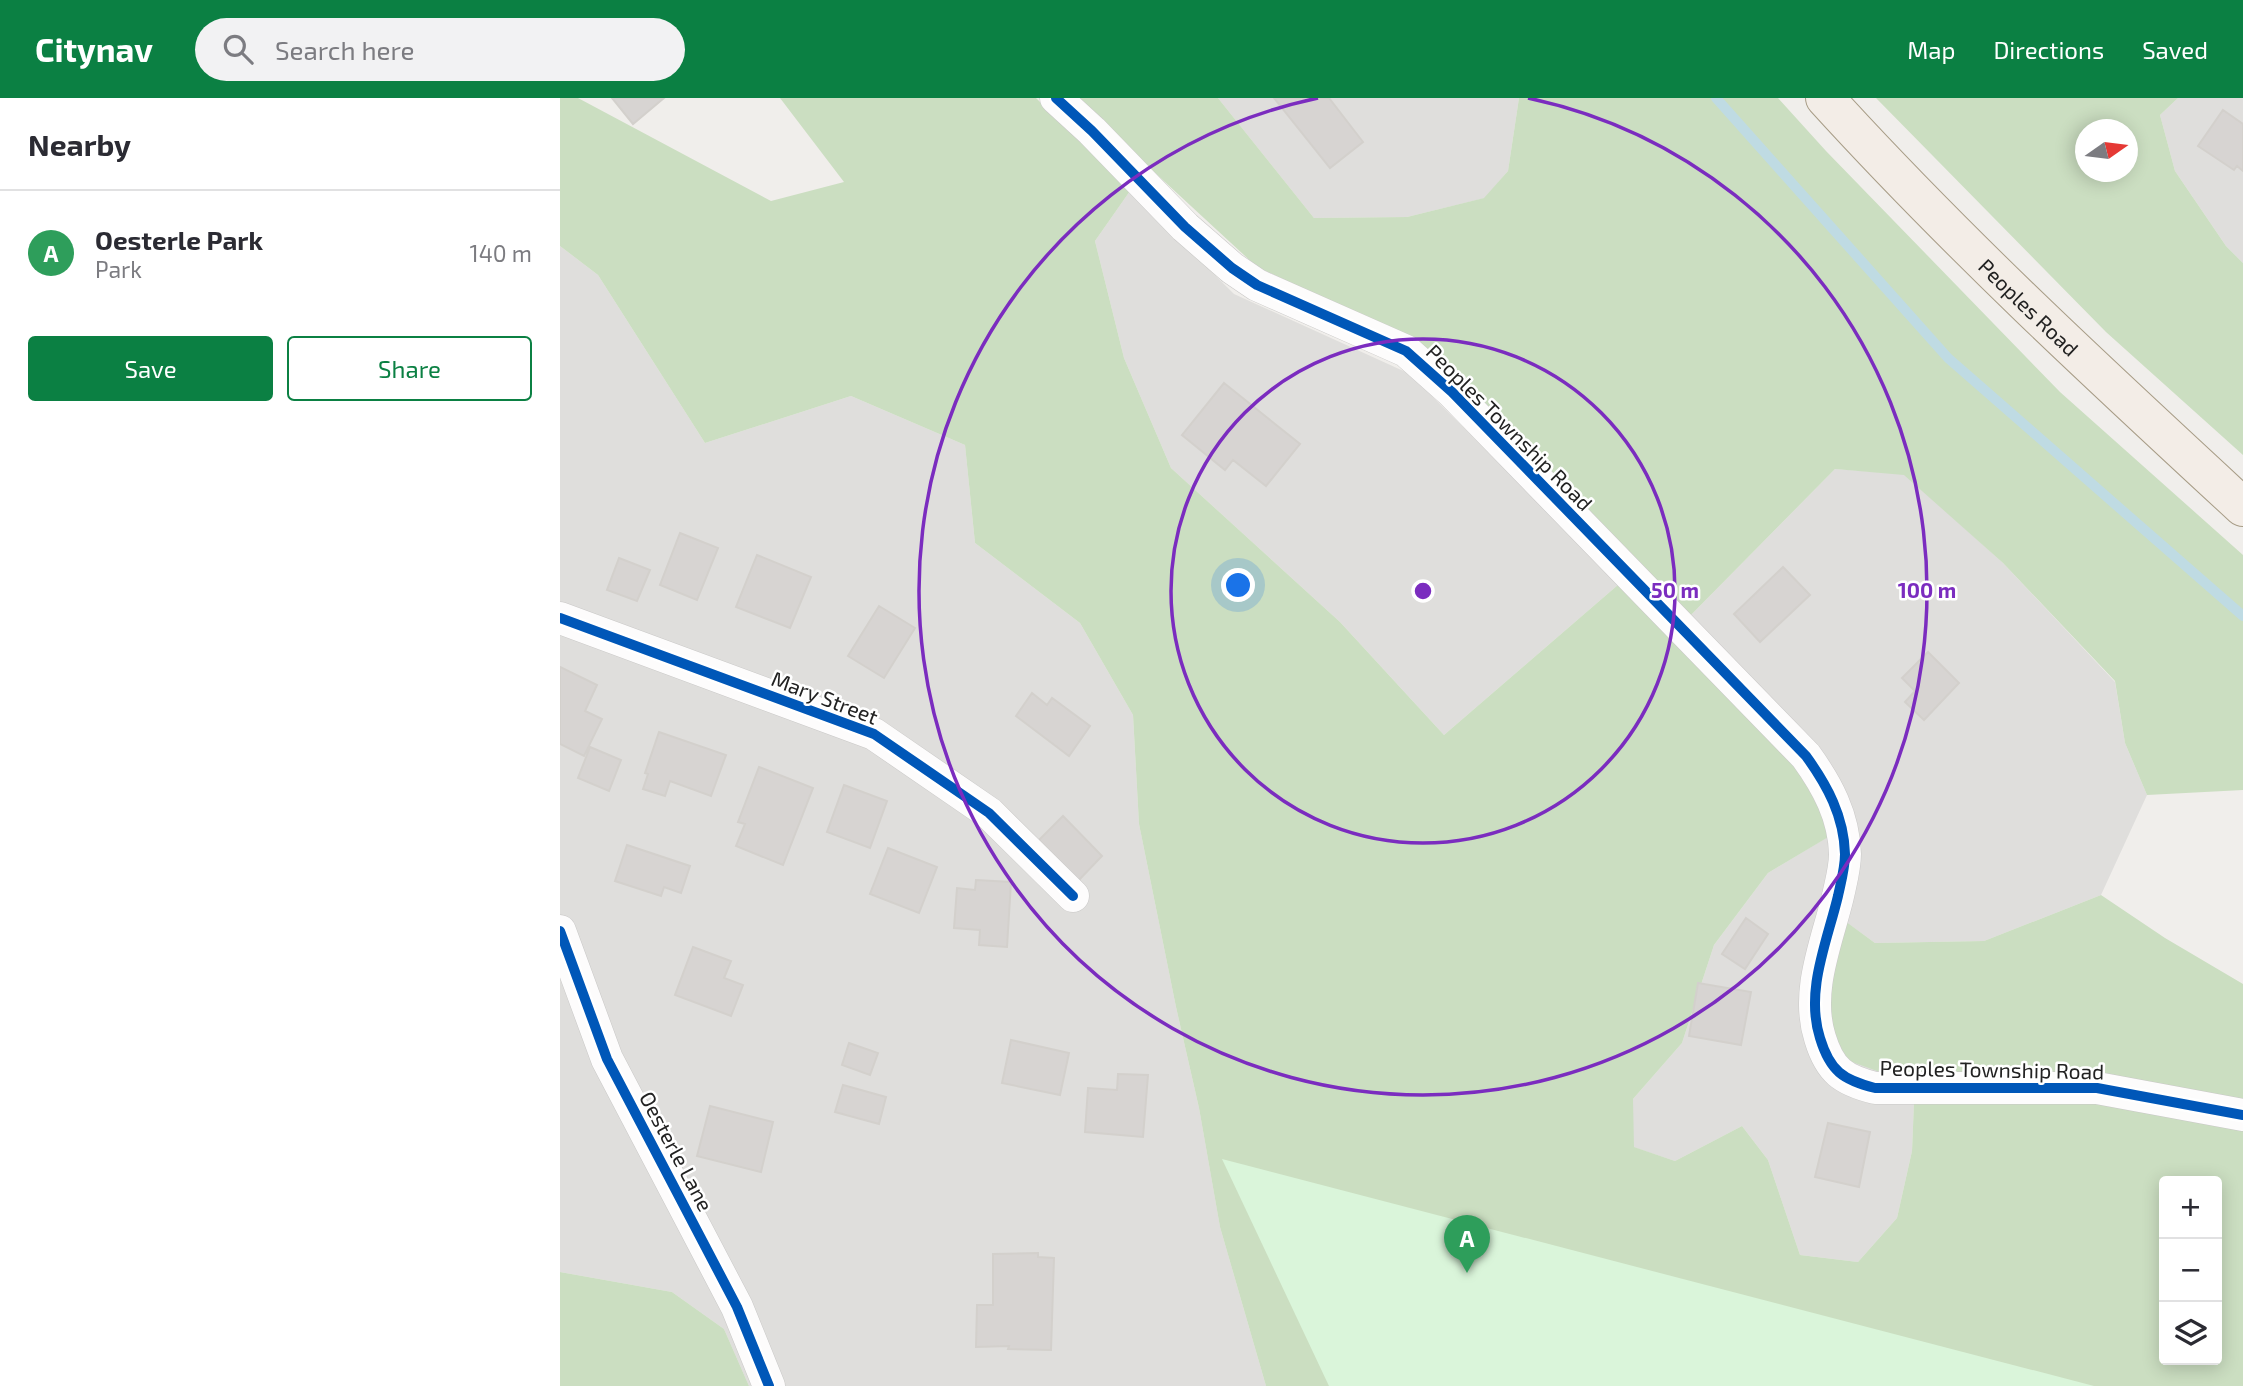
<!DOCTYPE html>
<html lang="en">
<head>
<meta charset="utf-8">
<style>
  :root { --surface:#fff; --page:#f2f2f3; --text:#2b2b33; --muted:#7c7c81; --line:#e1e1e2; --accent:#0b8043 }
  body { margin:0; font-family:"Exo 2",sans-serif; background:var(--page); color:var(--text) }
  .controls { position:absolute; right:21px; bottom:21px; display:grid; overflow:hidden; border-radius:7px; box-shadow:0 4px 18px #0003 }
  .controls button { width:63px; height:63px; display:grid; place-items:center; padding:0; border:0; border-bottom:2px solid var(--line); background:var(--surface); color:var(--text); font:35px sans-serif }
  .compass { position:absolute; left:1515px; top:21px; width:63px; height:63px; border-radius:50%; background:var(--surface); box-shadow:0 4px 18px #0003; rotate:76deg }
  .you { position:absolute; left:679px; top:488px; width:24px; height:24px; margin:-18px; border:5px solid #fff; border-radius:50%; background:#1a73e8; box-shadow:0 0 0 10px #1a73e833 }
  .badge { display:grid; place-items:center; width:46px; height:46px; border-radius:50%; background:var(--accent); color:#fff; font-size:23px; font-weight:700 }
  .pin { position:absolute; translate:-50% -58px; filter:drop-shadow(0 2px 4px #0008) }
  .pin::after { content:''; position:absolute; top:37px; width:24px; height:21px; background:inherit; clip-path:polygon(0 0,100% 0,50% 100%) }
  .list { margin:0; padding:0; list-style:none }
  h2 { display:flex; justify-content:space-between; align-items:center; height:91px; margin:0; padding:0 28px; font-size:30px }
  h2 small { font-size:23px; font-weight:400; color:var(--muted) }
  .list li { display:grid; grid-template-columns:46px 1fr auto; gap:21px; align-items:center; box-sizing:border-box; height:126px; padding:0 28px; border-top:2px solid var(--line) }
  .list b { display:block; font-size:26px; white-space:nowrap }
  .list p { margin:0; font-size:23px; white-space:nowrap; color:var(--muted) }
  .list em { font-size:23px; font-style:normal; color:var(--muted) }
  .actions { display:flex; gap:14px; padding:21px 28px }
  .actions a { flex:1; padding:16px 0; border:2px solid var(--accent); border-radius:7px; text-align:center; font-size:24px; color:var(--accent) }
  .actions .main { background:var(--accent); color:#fff }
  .icon { flex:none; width:38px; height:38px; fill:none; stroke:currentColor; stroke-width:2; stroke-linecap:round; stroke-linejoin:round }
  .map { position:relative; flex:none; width:1683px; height:1288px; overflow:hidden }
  header { display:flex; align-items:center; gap:42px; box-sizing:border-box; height:98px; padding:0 35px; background:var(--accent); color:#fff }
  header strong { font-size:33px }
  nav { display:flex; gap:38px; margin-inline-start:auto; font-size:24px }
  .search { width:490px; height:63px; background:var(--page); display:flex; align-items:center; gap:18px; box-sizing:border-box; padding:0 24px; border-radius:38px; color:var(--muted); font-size:26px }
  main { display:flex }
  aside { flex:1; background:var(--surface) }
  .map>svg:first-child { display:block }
  .residential { fill:#dfdedc }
  .forest { fill:#cbdec1; fill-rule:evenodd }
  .park { fill:#daf5da }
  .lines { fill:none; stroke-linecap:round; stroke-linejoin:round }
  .stream { stroke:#bfdbe3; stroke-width:10 }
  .building { fill:#d7d4d2; stroke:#d3d0cc; stroke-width:2 }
  .minor-casing { stroke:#c9c8c7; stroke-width:33 }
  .primary-casing { stroke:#a79c86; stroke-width:40 }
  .minor { stroke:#fdfcfc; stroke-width:32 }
  .primary { stroke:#f3ede7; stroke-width:38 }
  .cycleway-casing { stroke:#fff; stroke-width:15 }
  .cycleway { stroke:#0057b8; stroke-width:10 }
  .ring { fill:none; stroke:#7b2cbf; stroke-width:3.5 }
  .labels { text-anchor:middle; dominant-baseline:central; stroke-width:5; stroke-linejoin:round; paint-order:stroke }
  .street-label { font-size:21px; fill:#222; stroke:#fff }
  .centre { fill:#7b2cbf; stroke:#fff; stroke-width:3.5 }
  .ring-label { font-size:21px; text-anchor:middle; font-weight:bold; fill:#7b2cbf; stroke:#fff; stroke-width:5; stroke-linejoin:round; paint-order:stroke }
</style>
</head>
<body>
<header>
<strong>Citynav</strong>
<div class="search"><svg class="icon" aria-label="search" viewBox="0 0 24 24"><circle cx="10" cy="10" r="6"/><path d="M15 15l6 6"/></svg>Search here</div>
<nav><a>Map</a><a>Directions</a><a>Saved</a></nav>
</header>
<main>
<aside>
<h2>Nearby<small></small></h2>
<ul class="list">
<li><span class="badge" style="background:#2e9e5b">A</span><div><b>Oesterle Park</b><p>Park</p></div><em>140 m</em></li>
</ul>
<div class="actions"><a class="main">Save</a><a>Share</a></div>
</aside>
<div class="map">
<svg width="1683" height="1288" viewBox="0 0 1683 1288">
  <rect width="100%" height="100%" fill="#f0eeeb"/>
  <path class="residential" d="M658,0h301l-11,73 -23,27 -78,19 -93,1z
    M1618,0h65v165l-17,-17 -51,-75 -15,-56z
    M570,93l104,103 176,80 209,210 -175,151 -104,-113 -169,-154 -47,-110 -29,-117z
    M0,148l38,29 107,168 146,-47 114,49 10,98 105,80 53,92 6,109 37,183 23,101 21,119 46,159h-517l-25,-57 -52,-37 -112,-20z
    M1275,371l70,5 98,89 112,119 10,61 22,52 -46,100 -117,46 -109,2 -29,-21 69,156 -3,73 -15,67 -39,44 -58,-7 -32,-95 -26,-34 -67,35 -42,-14v-48l49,-56 32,-98 54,-72 73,-44 -154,-210z"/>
  <path class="forest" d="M0,0h18l193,103 73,-19 -64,-84h256l94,93 -35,50 29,117 47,110 169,154 104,113 175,-151 178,179 19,30 14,43 -62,37 -54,72 -32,98 -49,56 1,48 41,14 67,-35 26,34 32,95 58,7 39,-44 15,-67 2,-49 180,-4 149,32v256h-977l-46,-159 -21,-119 -23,-101 -37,-183 -6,-109 -53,-92 -105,-80 -10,-98 -114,-49 -146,47 -107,-168 -38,-29zM1604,1083h53v179h-53z
    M514,0h144l96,120 93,-1 77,-19 24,-27 11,-73h259l48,53 234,241 183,163v235l-96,5 -22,-52 -10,-62 -112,-118 -99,-88 -69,-6 -148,150 -276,-280 -154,-72z
    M1316,0h302l-18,17 15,56 51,75 17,17v192l-137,-123zM1526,32h42v42h-42z
    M1541,797l64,43 78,46v115l-355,-24 -44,-16 -14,-31v-42l15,-65 30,22 109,-2z
    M0,1174l112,20 52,37 25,57h-189z"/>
  <path class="park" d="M662,1061l872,227h-765z"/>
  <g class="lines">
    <path class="stream" d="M1156,0l232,260 295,258"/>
  </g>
  <path class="building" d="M52,0h52l-31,26z
    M714,0h55l34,44 -33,26z
    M1663,12l20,14v47l-6,-5 -3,4 -36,-24z
    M664,285l76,61 -34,42 -33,-26 -8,10 -43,-35z
    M120,435l38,15 -21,52 -37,-15z
    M197,457l54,22 -21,51 -54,-21z
    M59,460l31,12 -13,31 -30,-11z
    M1223,469l27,28 -50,47 -26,-28z
    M319,508l36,22 -31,50 -36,-22z
    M1368,554l31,31 -35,37 -19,-18 10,-11 -13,-13z
    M0,569l37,18 -12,26 17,8 -18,37 -24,-12z
    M472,595l15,12 5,-7 38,28 -21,30 -53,-40z
    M99,634l67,23 -15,41 -41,-15 -5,15 -22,-7 5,-15 -3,-1z
    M30,649l31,13 -12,31 -31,-13z
    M199,669l54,21 -30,77 -47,-19 9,-22 -7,-2z
    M284,687l43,16 -17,47 -43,-16z
    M503,718l39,40 -25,26 -40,-40z
    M67,747l63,21 -9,27 -17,-6 -3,9 -46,-15z
    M328,750l49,19 -18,46 -49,-19z
    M416,782l35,2 -4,65 -28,-2 1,-15 -26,-2 3,-40 18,2z
    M1186,820l22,16 -23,35 -23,-15z
    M133,849l38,14 -7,17 19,7 -12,31 -56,-21z
    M1138,885l53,9 -10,53 -52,-9z
    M451,942l58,13 -9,42 -58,-12z
    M289,945l29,10 -8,22 -28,-10z
    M558,976l30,1 -5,62 -58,-5 3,-44 29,2z
    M283,987l43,12 -7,27 -44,-12z
    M150,1008l63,16 -12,50 -64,-16z
    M1268,1025l42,9 -11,55 -44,-10z
    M478,1155v4l16,1 -3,92 -43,-1 1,-3 -33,1 1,-42h16v-51z"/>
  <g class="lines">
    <defs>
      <path id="minor" d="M496,0l36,33 93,96 47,41 25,17 149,66 46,41 354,364c21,29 38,60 39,98 0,14 -4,28 -7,42 -11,46 -33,95 -18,142 10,33 23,42 55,50h222l146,27
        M0,520l314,116 115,79 84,83
        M0,833l47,128 130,248 32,79"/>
      <g id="primary">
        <path id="s1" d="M1265,0c131,144 275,277 418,409"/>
      </g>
    </defs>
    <use href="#minor" class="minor-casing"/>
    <use href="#primary" class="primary-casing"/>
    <use href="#minor" class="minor"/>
    <use href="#primary" class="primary"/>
    <defs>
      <path id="cycleway" d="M496,0l36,33 93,96 47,41 25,17 149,66 46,41 354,364c21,29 38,60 39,98 0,14 -4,28 -7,42 -11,46 -33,95 -18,142 10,33 23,42 55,50h222l146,27
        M0,520l314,116 115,79 84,83
        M0,833l47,128 130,248 32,79"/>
    </defs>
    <use href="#cycleway" class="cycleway-casing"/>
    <use href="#cycleway" class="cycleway"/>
  </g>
  <g class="ring">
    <circle cx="863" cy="493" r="252"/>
    <path d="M968 0A504 504 0 1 1 758 0"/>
  </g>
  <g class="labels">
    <g class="street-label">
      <text stroke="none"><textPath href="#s1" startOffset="292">Peoples Road</textPath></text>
      <text transform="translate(950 329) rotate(45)">Peoples Township Road</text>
      <text transform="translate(265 599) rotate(21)">Mary Street</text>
      <text transform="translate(1432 971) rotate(1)">Peoples Township Road</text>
      <text transform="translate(117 1053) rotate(62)">Oesterle Lane</text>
    </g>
  </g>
  <circle cx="863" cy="493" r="10" class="centre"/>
  <g class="ring-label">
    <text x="1115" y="500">50 m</text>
    <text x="1367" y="500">100 m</text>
  </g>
</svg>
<div class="controls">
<button>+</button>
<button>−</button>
<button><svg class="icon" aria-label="layers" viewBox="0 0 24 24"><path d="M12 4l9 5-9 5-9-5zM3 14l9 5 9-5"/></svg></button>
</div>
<svg class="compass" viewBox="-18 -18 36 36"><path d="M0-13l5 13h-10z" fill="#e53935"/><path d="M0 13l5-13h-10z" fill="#7c7c81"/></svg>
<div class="you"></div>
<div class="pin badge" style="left:907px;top:1175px;background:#2e9e5b">A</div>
</div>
</main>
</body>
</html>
